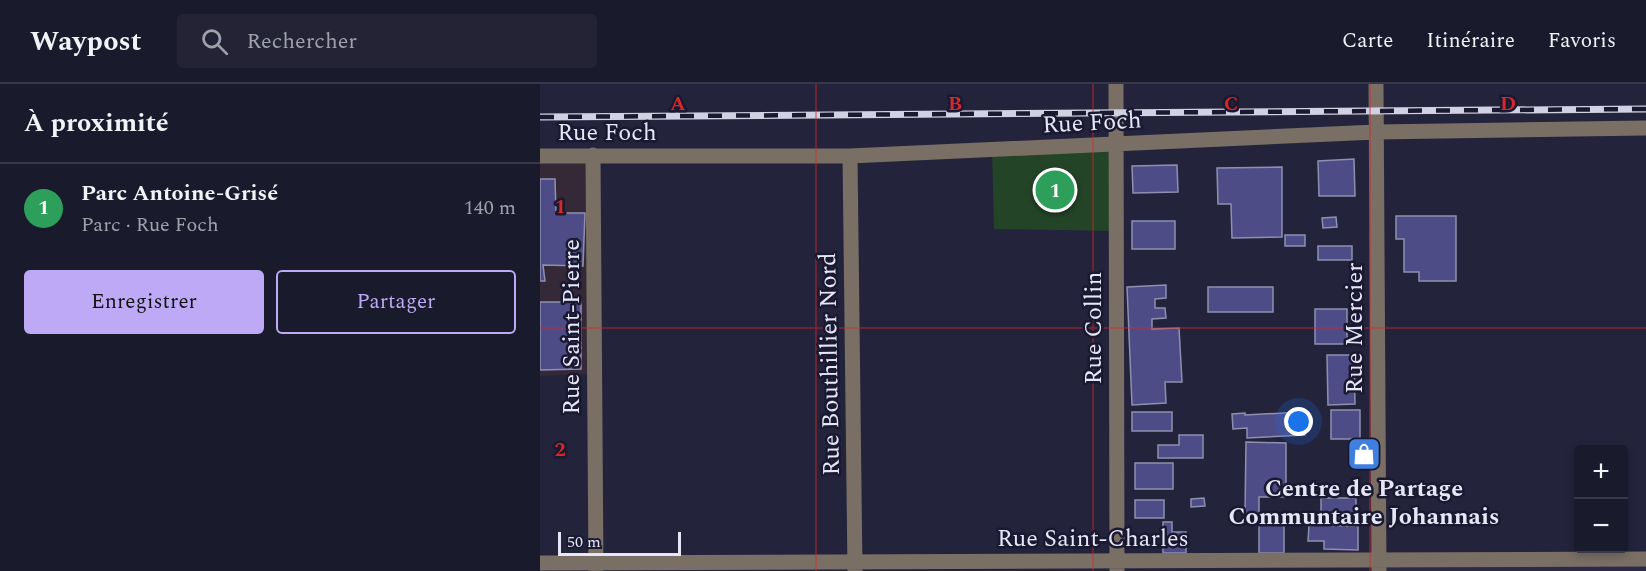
<!DOCTYPE html>
<html lang="fr">
<head>
<meta charset="utf-8">
<style>
  :root { --surface:#1a1a2d; --page:#232335; --text:#f1f3f6; --muted:#9fa1aa; --line:#383849; --accent:#bda9f5 }
  body { margin:0; font-family:Spectral,serif; background:var(--page); color:var(--text) }
  .controls { position:absolute; right:18px; bottom:18px; display:grid; overflow:hidden; border-radius:6px; box-shadow:0 3px 9px #0003 }
  .controls button { width:54px; height:54px; display:grid; place-items:center; padding:0; border:0; border-bottom:2px solid var(--line); background:var(--surface); color:var(--text); font:30px sans-serif }
  .scale { position:absolute; left:18px; bottom:15px; width:123px; box-sizing:border-box; padding-left:6px; border:3px solid #e5e6f6; border-top:0; font-size:16px; line-height:21px; white-space:nowrap; color:#e5e6f6; -webkit-text-stroke:4px #1a1931; paint-order:stroke }
  .you { position:absolute; left:759px; top:338px; width:21px; height:21px; margin:-15px; border:4px solid #fff; border-radius:50%; background:#1a73e8; box-shadow:0 0 0 9px #1a73e833 }
  .badge { display:grid; place-items:center; width:39px; height:39px; border-radius:50%; background:var(--accent); color:#fff; font-size:20px; font-weight:700 }
  .pin { position:absolute; translate:-50% -50%; border:3px solid #fff; box-shadow:0 2px 6px #0006 }
  .list { margin:0; padding:0; list-style:none }
  h2 { display:flex; justify-content:space-between; align-items:center; height:78px; margin:0; padding:0 24px; font-size:26px }
  h2 small { font-size:20px; font-weight:400; color:var(--muted) }
  .list li { display:grid; grid-template-columns:39px 1fr auto; gap:18px; align-items:center; box-sizing:border-box; height:90px; padding:0 24px; border-top:2px solid var(--line) }
  .list b { display:block; font-size:22px; white-space:nowrap }
  .list p { margin:0; font-size:20px; white-space:nowrap; color:var(--muted) }
  .list em { font-size:20px; font-style:normal; color:var(--muted) }
  .actions { display:flex; gap:12px; padding:18px 24px }
  .actions a { flex:1; padding:14px 0; border:2px solid var(--accent); border-radius:6px; text-align:center; font-size:21px; color:var(--accent) }
  .actions .main { background:var(--accent); color:#111 }
  .icon { flex:none; width:33px; height:33px; fill:none; stroke:currentColor; stroke-width:2; stroke-linecap:round; stroke-linejoin:round }
  .map { position:relative; flex:none; width:1106px; height:487px; overflow:hidden }
  header { display:flex; align-items:center; gap:36px; box-sizing:border-box; height:84px; padding:0 30px; background:var(--surface); border-bottom:2px solid var(--line) }
  header strong { font-size:28px }
  nav { display:flex; gap:33px; margin-inline-start:auto; font-size:21px }
  .search { width:420px; height:54px; background:var(--page); display:flex; align-items:center; gap:15px; box-sizing:border-box; padding:0 21px; border-radius:6px; color:var(--muted); font-size:22px }
  main { display:flex }
  aside { flex:1; background:var(--surface) }
  .map>svg:first-child { display:block }
  .industrial { fill:#352937 }
  .built { fill:#2b2a49 }
  .green { fill:#244428 }
  .building { fill:#4e4c86; stroke:#8f90af; stroke-width:1.5 }
  .lines { fill:none; stroke-linecap:round; stroke-linejoin:round }
  .minor { stroke:#796f65; stroke-width:15 }
  .rail-casing { stroke:#d0d1e2; stroke-width:7 }
  .rail { stroke:#1a1931; stroke-width:4.5; stroke-dasharray:14; stroke-linecap:butt }
  .grid { fill:none; stroke:#d62828; stroke-width:1.5; stroke-opacity:0.55 }
  .labels { text-anchor:middle; dominant-baseline:central; stroke-width:5; stroke-linejoin:round; paint-order:stroke }
  .street-label { font-size:24px; fill:#e5e6f6; stroke:#1a1931 }
  .poi-label { font-size:24px; font-weight:bold; fill:#e5e6f6; stroke:#1a1931 }
  .grid-label { font-size:20px; text-anchor:middle; font-weight:bold; fill:#d62828; stroke:#1a1931; stroke-width:5; stroke-linejoin:round; paint-order:stroke }
</style>
</head>
<body>
<header>
<strong>Waypost</strong>
<div class="search"><svg class="icon" aria-label="search" viewBox="0 0 24 24"><circle cx="10" cy="10" r="6"/><path d="M15 15l6 6"/></svg>Rechercher</div>
<nav><a>Carte</a><a>Itinéraire</a><a>Favoris</a></nav>
</header>
<main>
<aside>
<h2>À proximité<small></small></h2>
<ul class="list">
<li><span class="badge" style="background:#2e9e5b">1</span><div><b>Parc Antoine-Grisé</b><p>Parc · Rue Foch</p></div><em>140 m</em></li>
</ul>
<div class="actions"><a class="main">Enregistrer</a><a>Partager</a></div>
</aside>
<div class="map">
<svg width="1106" height="487" viewBox="0 0 1106 487">
  <rect width="100%" height="100%" fill="#23233c"/>
  <path class="industrial" d="M53,71l1,219 -54,2v-220z"/>
  <path class="built" d="M1106,475v12h-267v-11z"/>
  <path class="green" d="M576,61v86l-122,-2 -2,-79z"/>
  <path class="building" d="M814,75l1,37h-36l-1,-35z
    M637,81l1,27 -45,1 -1,-27z
    M742,83v70l-50,1 -1,-34h-13l-1,-36z
    M0,95h15l1,34h29l-2,53 -40,-1 2,16h-5z
    M856,132h60v65h-37v-9h-15v-33h-8z
    M796,133l1,10 -14,1 -1,-10z
    M592,137h43v28h-43z
    M745,151h20v11h-20z
    M778,162h34v14h-34z
    M626,201v13l-11,1v9h10l1,10 -14,1v10l27,-1 3,54h-17l1,21 -34,2 -5,-118z
    M668,203h65v25h-65z
    M0,218h41v67l-41,1z
    M775,225h32v35h-32z
    M787,271h27l1,49 -27,1z
    M791,326h29v29h-29z
    M592,328h40v19h-40z
    M763,328l2,23 -58,3v-10l-14,1 -1,-15 13,-1v2z
    M639,351h24v23h-45v-13h21z
    M706,358l40,1v54h-27v16h-14z
    M595,379h38v26h-38z
    M664,414l1,8 -14,1v-8z
    M781,414h35v21h-35z
    M595,416h29v18h-29z
    M719,436h25v33h-25z
    M623,438h9v10h14v21h-23z
    M769,441l49,1v24l-34,-1v-8h-16z"/>
  <g class="lines">
    <path class="minor" d="M576,0l1,487
      M836,0l3,487
      M53,71l3,416
      M0,72h310l526,-24 270,-4
      M310,72l5,415
      M0,479l1106,-4"/>
    <defs>
      <path id="rail" d="M0,33l1106,-8"/>
    </defs>
    <use href="#rail" class="rail-casing"/>
    <use href="#rail" class="rail"/>
  </g>
  <path class="grid" d="M276,0v487M553,0v487M830,0v487M0,244h1106"/>
  <defs>
    <symbol id="shop-square" viewBox="-11 -11 22 22"><rect x="-9" y="-9" width="18" height="18" rx="4" fill="#3f7fe0" stroke="#1a1931"/><path d="M-5-2.5h2.3a2.7 3.5 0 0 1 5.4 0H5L5.5 6h-11ZM-1.5-2.5h3a1.5 2.3 0 0 0-3 0Z" fill="#fff"/></symbol>
  </defs>
  <g fill-rule="evenodd">
    <use href="#shop-square" x="805" y="351" width="38" height="38"/>
  </g>
  <g class="labels">
    <g class="street-label">
      <text transform="translate(552 39) rotate(-3)">Rue Foch</text>
      <text x="67" y="49">Rue Foch</text>
      <text transform="translate(32 243) rotate(-90)">Rue Saint-Pierre</text>
      <text transform="translate(554 244) rotate(-90)">Rue Collin</text>
      <text transform="translate(815 244) rotate(-90)">Rue Mercier</text>
      <text transform="translate(290 280) rotate(-91)">Rue Bouthillier Nord</text>
      <text x="553" y="455">Rue Saint-Charles</text>
    </g>
    <g class="poi-label">
      <text x="824" y="405">Centre de Partage<tspan x="824" dy="28">Communtaire Johannais</tspan></text>
    </g>
  </g>
  <g class="grid-label">
    <text x="138" y="26">A</text>
    <text x="415" y="26">B</text>
    <text x="691" y="26">C</text>
    <text x="968" y="26">D</text>
    <text x="20" y="129">1</text>
    <text x="20" y="372">2</text>
  </g>
</svg>
<div class="controls">
<button>+</button>
<button>−</button>
</div>
<div class="scale">50 m</div>
<div class="you"></div>
<div class="pin badge" style="left:515px;top:106px;background:#2e9e5b">1</div>
</div>
</main>
</body>
</html>
